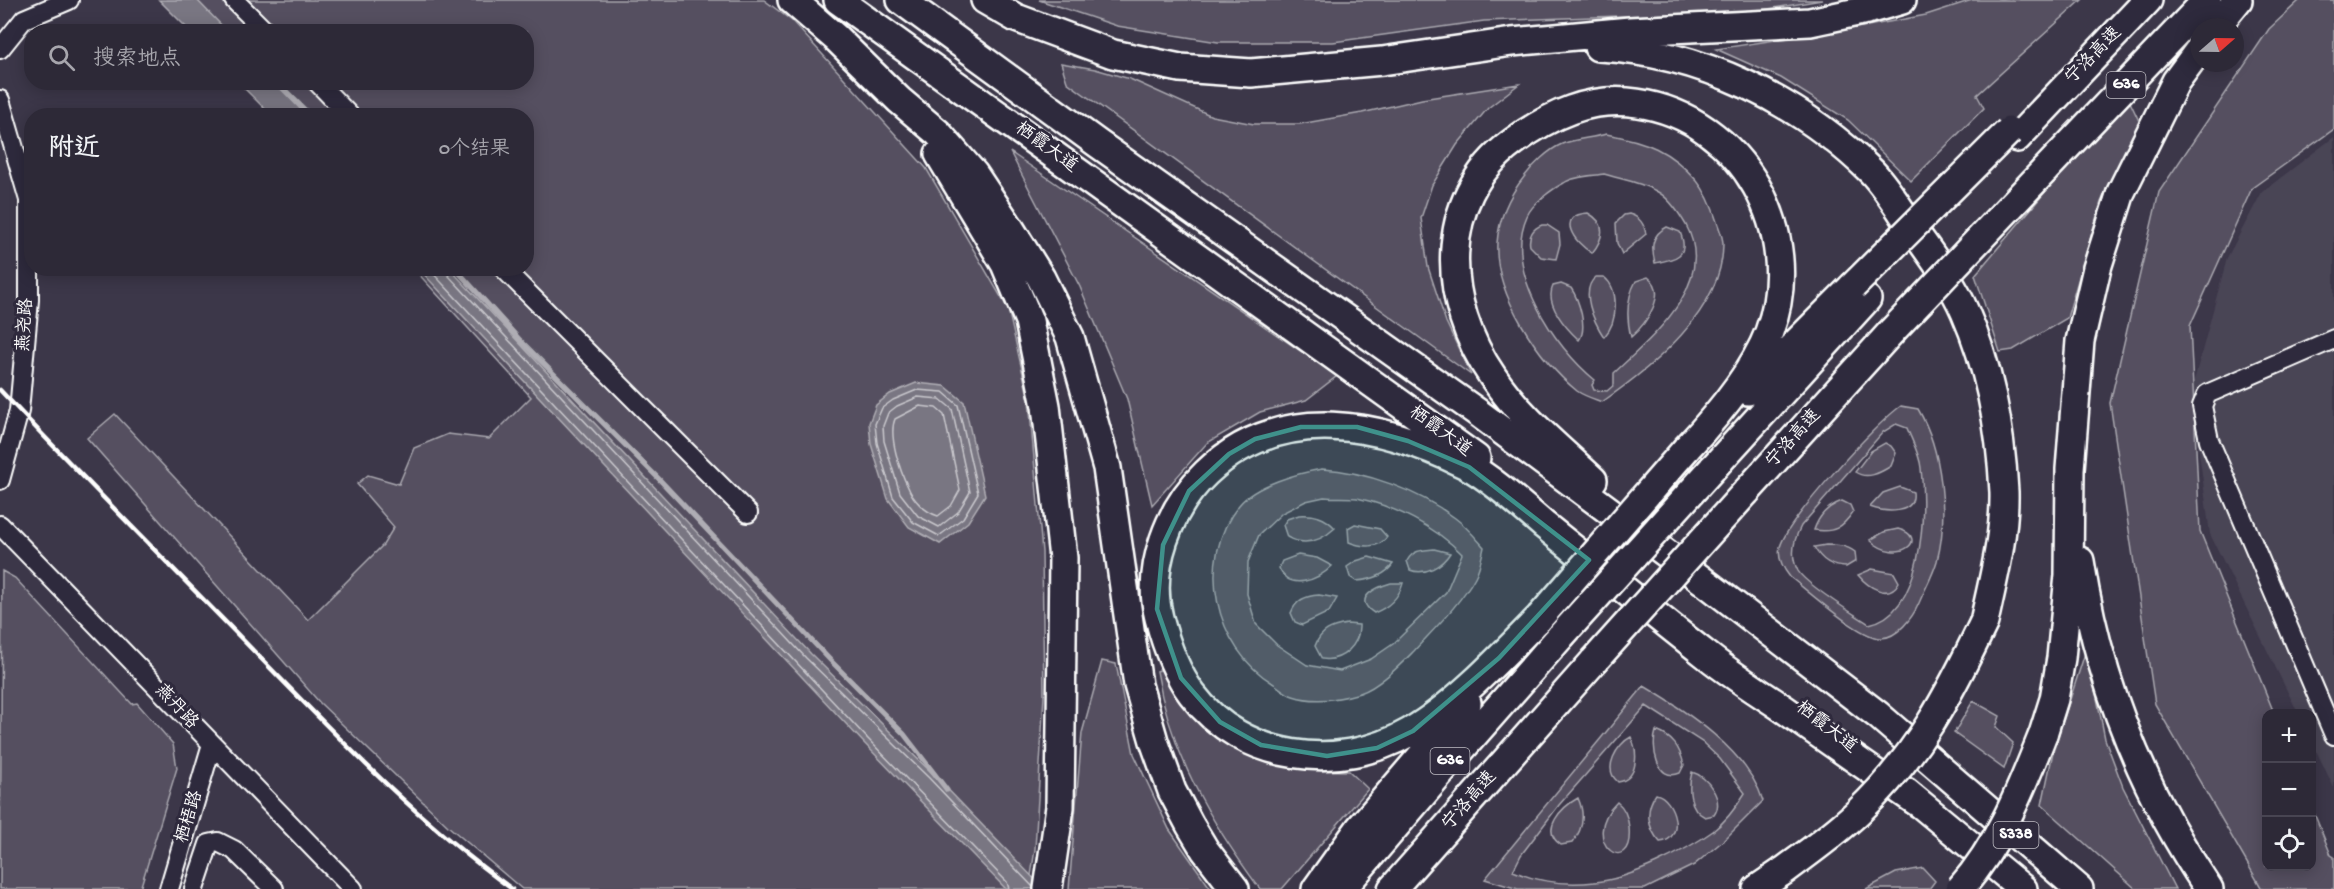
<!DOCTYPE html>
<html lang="zh">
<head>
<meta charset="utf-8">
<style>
  :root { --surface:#2d2937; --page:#35313f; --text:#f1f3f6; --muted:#a7a6ad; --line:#484552 }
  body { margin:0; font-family:"Gochi Hand","LXGW WenKai TC",sans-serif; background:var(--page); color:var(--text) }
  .controls { position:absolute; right:18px; bottom:18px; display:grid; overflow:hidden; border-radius:12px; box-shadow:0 3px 15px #0003 }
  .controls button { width:54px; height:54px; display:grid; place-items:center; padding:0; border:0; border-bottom:2px solid var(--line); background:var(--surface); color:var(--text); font:30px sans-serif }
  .compass { position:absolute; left:2190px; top:18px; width:54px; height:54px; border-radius:50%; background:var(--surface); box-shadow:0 3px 15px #0003; rotate:70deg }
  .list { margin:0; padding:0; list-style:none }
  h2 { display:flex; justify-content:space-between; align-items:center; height:78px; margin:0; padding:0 24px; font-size:26px }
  h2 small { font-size:20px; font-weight:400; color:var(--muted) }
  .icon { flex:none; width:33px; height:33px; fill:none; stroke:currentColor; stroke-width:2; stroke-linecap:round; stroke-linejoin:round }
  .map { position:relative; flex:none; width:2334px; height:889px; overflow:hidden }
  .search { position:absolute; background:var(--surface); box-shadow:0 3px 15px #0003; left:24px; top:24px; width:510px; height:66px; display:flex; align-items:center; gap:15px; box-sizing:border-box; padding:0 21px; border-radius:24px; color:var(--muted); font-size:22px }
  .panel { position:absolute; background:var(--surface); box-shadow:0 3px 15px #0003; left:24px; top:108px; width:510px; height:168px; border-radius:24px }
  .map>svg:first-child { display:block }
  .built { fill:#494455 }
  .green { fill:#555060; stroke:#aaa8b0; stroke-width:1.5; fill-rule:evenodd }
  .water { fill:#797682; stroke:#afadb4; stroke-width:1.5 }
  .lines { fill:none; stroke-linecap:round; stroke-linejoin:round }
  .shore { stroke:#c9c8cd; stroke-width:1.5 }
  .stream { stroke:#afadb4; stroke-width:5 }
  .minor-casing { stroke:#fff; stroke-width:22 }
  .highway-casing { stroke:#fff; stroke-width:32 }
  .minor { stroke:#2f2a3d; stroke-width:18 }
  .highway { stroke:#2f2a3d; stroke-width:27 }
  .rail { stroke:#fff; stroke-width:4.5 }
  .highway-bridge-casing { stroke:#fff; stroke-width:32; stroke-linecap:butt }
  .highway-bridge { stroke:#2f2a3d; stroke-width:27 }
  .marked { fill:#3f918b; fill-opacity:0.2; stroke:#3f918b; stroke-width:4.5; stroke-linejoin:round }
  .labels { text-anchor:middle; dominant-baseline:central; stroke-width:6; stroke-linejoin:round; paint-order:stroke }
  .shield { fill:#2f2a3d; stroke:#c1bfc5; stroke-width:1.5 }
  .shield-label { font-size:16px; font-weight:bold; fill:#fff }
  .street-label { font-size:18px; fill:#fff; stroke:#2f2a3d }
</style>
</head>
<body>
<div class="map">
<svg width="2334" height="889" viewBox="0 0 2334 889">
  <rect width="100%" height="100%" fill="#3c3749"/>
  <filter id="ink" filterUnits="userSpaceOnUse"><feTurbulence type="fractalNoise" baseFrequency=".0167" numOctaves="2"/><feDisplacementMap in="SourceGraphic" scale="12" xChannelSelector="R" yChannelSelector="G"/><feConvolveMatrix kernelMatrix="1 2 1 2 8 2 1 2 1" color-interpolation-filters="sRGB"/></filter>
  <g filter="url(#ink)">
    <path class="built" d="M2334,137v651l-22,-46v-28l-14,-1 -88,-179 -19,-142 36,-134 35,-66z"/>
    <path class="green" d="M167,0h597l28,21 134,147 82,141 21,91 13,152 2,144 -9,153 -6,40h-507l-74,-63 -128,-123 -233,-265 28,-24 193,206 75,-75 11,-18 -37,-43 11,-9 31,9 15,-36 34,-14 41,5 42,-42 -117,-128 112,-1v-152l-253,-1 -30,-32 283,-1v-50l-330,-1z
      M1039,0h783l-66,11 -272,10 -151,21h-115l-101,-16z
      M1972,0h110l-105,95 7,13 -73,73 -63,-61 -67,-42 -65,-29 146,-22 64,-12z
      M2300,0h34v129l-82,59 -62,138 10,205 74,182 -8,1v152h46v-58l19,47 3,2v32h-72l-107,-185 -45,-301 49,-211 110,-163z
      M1061,63l34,6 35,10 82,37 42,8h46l62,-11 60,-14 97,-15 -31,24 -31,37 -25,40 -11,33 7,49 18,55 25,53 -404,-293z
      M2130,102l10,21 -39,79 -34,116 -54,32 -13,2 -25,-77 121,-143z
      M1606,134c40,7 64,16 91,47 10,12 15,25 20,41 2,6 6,15 6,22 0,67 -71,123 -121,158 -8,-3 -18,-6 -25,-11 -38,-31 -83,-97 -80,-148 2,-26 11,-46 27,-66 9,-12 24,-27 38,-33 13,-5 30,-6 44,-10zM1604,174c16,5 37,8 52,17 13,6 23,22 30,34 32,59 -34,112 -72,148v12l-7,6 -13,-1 -2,-5 3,-5c-41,-33 -92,-110 -68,-164 5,-12 25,-27 37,-33 10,-7 28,-7 40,-9z
      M1010,152l327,224 -31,24 -46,12 -53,31 -55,62 -25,-106 -47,-112z
      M1588,213c19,10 16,25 4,40 -18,-10 -37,-38 -4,-40z
      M1629,214c11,3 15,10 17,20l-24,20 -5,-11 -1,-20 8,-8z
      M1542,225h5l12,8 1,11 -4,15 -15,-2 -11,-11c-2,-10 3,-18 12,-21z
      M1667,227l13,5c10,24 -4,27 -25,31 -4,-16 -4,-28 12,-36z
      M1596,277h8c16,13 14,45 0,60 -10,-15 -25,-47 -8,-60z
      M1648,277c21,15 -2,47 -17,60 -5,-20 -5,-38 5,-56z
      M1561,284l10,4c8,12 17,40 8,52 -12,-11 -35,-36 -26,-54z
      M1901,406l17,3c24,40 31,106 19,152 -4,14 -12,28 -18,42 -6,14 -22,36 -39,35 -21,-1 -71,-46 -90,-61 -7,-9 -13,-19 -10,-30 8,-28 96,-124 121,-141zM1896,424l11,4c5,13 13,27 14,40 5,44 3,145 -52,156 -15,-10 -63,-39 -71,-53 -8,-15 -5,-30 3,-45l82,-94z
      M1885,443l6,3 5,7 -5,13c-11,7 -24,14 -36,6l16,-21z
      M1322,469c43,2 97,22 133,49 11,8 20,19 29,29 -2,9 -4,21 -9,30 -15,27 -40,51 -61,74 -13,13 -35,36 -54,42 -20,6 -46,10 -67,3 -7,-2 -13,-8 -19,-12 -60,-36 -79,-124 -35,-179 16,-20 59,-32 83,-36zM1324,497c11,1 22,0 33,1 37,8 79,29 105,56l-16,38 -53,52 -22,15 -31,12 -33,-6 -30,-20 -21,-21 -9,-30 1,-32 11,-27 23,-22 24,-12z
      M1900,487l13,5c3,24 -29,20 -43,15l13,-14z
      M1842,501l8,4 3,7c-11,16 -19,21 -39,18 5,-15 14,-24 28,-29z
      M1299,515c15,-1 26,2 36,13 -14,13 -30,19 -48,9l-4,-12 4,-6z
      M1355,524l25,5 7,8c-8,12 -26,10 -38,5l-1,-14z
      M1898,529c33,8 1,38 -28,11l14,-8z
      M1826,545c11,0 20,0 29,7l1,9 -10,6c-15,0 -25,-7 -32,-20z
      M1434,549l16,4c-8,13 -25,23 -40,17l-3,-9c6,-11 15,-11 27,-12z
      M1298,555l19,3 15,8c-14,14 -43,26 -53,2l3,-7z
      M1369,557l24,7c-8,12 -23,16 -37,17l-6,-4 -3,-10 9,-6z
      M1872,569l22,4 5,9c-10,19 -31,5 -41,-7z
      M2,571l13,7 117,126 5,-1 36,41 4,24 -37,121h-140z
      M1391,583h12c-4,15 -16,25 -29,30 -23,-15 3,-26 17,-30z
      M1319,595l18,3 -8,14 -27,13 -7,-3 -4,-9c5,-13 14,-17 28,-18z
      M1347,624l12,1c1,20 -17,37 -37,34l-7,-13c6,-16 16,-19 32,-22z
      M2087,647l18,92 18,48 52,102h-39l-94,-84 11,-53z
      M1102,661l14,3 18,90 35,75 42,60h-142l13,-156z
      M1167,667c4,10 7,21 12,30 9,17 23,29 38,40 40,29 84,33 132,34l19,18 -86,100h-22c-49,-66 -90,-136 -103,-218z
      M1644,686c42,25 104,65 119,115l-39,39 -30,25 -49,24h-127l-33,-10zM1646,706l56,36 18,17 25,34c-8,13 -19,28 -32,38 -29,21 -83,48 -118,51 -27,3 -57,0 -82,-11l8,-16 38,-50z
      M1973,701l27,15 -4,11 17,16 -9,26 -50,-36z
      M1656,731c17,6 24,17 28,34l-4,8c-24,10 -29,-27 -24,-42z
      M1631,737c7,14 8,42 -13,45 -16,-13 -1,-38 13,-45z
      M1692,772c15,4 33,28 22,43l-9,2c-17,-8 -17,-30 -13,-45z
      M1656,794c19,4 30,46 4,48 -13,-14 -15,-33 -4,-48z
      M1578,798c7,16 5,32 -6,45l-11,2c-22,-15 1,-38 17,-47z
      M1617,802c8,6 11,16 12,25 5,54 -53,15 -12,-25z
      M1923,868l12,13 -6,8h-63l30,-16z"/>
    <path class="water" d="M159,0h38l30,31h-37z
      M239,83h36l31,32h-35z
      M419,269h31l361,385 122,120 111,115h-38l-143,-147z
      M916,383l29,3 19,16 21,93 -17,27 -28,22 -31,-17 -21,-28 -17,-55 -2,-21 7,-18 14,-11z"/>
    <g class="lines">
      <path class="shore" d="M428,268l439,470 140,144 2,7
        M446,268l2,7 358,383 123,120 104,109
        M917,390l26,2 15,13 20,88 -15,25 -24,18 -26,-14 -20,-25 -16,-54 -2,-19 7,-16 11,-8z
        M918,397l22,2 12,10 18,83 -12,20 -19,15 -21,-11 -18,-23 -16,-52 -1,-15 5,-13 9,-7z
        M920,406l16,2 8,7 16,75 -9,16 -13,10c-13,-4 -25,-16 -30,-29 -8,-16 -20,-52 -13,-68z"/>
      <path class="stream" d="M277,82l34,34
        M455,268l64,71 139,139 173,183 73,73 43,56"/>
      <defs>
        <path id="minor" d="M234,0l32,32
          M0,49l24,-30 45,-19
          M317,82l33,34
          M0,100l29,100v100l-10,111 -19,69
          M503,268l245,245
          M2334,339l-127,55 -5,12 7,34 125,295
          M0,525l353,364
          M169,889l43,-145
          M194,889l15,-45 9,-2 16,8 40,39"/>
        <path id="highway" d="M792,0l44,38 63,62 39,33 36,41 36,54 31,50 29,59 37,131 31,217 16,56 18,50 18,34 15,25 30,39
          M838,0l638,458
          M901,0l196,143 380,269 233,174 168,129 201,174
          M985,0l31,18 97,36 67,14 71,5 131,-12 130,-19 118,-11 180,-9 57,-12 35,-10
          M2216,27l22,-27
          M1598,47c102,5 201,53 274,125 17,18 31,43 45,63 17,24 36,49 48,77 25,57 36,118 39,180 1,43 -11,88 -20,130
          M2017,138l131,-138
          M939,154l66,110 24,57 17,85 17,152 -3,249 -12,82
          M2044,171l163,-171
          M1748,391l105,-105
          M1712,469l155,-170
          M1593,480c-34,-32 -73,-63 -100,-103 -51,-73 -58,-178 20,-235 37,-27 76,-46 124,-39 105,15 169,130 132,229 -16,41 -53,85 -83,117
          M1746,492l147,-162
          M2080,561c18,118 62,229 129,328
          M1540,617c-38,39 -84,88 -130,115 -71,41 -168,29 -218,-38 -17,-23 -26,-49 -33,-76 -13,-50 10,-110 47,-145 75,-72 176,-50 260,-8 24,12 57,42 78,60 55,44 110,89 165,132 24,19 50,35 75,52 45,32 91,64 136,95
          M2043,734l11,-35 7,-41 8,-83 1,-106 10,-128 17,-73 24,-76 55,-111 23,-31
          M1906,792l117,97
          M1316,889l43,-60 108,-126
          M1342,889l109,-128 110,-125
          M1392,889l202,-228
          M1757,889l25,-17"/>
      </defs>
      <use href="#minor" class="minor-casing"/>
      <use href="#highway" class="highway-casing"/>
      <use href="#minor" class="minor"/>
      <use href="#highway" class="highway"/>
      <path class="rail" d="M0,390c80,85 162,167 243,250 86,88 169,177 269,249"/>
      <defs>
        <path id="highway-bridge" d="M1853,286l156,-155
          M1893,330l151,-159
          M1540,617l146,-168
          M1561,636l151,-167
          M1594,661l152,-169
          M1782,872c26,-19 53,-38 76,-60 60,-57 91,-117 126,-190
          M1960,889c40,-45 61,-100 83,-155"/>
      </defs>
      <use href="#highway-bridge" class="highway-bridge-casing"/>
      <use href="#highway-bridge" class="highway-bridge"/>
    </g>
  </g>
  <path class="marked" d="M1301,427h56l51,14 61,26 120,93 -90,98 -86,73 -36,17 -50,8 -66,-11 -41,-23 -39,-44 -24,-69 6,-64 26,-54 40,-37 26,-15z"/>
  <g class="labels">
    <g class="shield">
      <rect x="2106.5" y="72" width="39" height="26" rx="4.5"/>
      <rect x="1430.5" y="748" width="39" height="26" rx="4.5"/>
      <rect x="1993.5" y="822" width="45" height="26" rx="4.5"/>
    </g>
    <g class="shield-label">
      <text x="2126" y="85">G36</text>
      <text x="1450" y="761">G36</text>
      <text x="2016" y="835">S338</text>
    </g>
    <g class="street-label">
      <text transform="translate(2094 56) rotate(-46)">宁洛高速</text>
      <text transform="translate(1046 148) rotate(36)">栖霞大道</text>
      <text transform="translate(26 325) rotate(-86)">燕尧路</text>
      <text transform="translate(1440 432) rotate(36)">栖霞大道</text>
      <text transform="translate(1794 439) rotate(-48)">宁洛高速</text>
      <text transform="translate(176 707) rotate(47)">燕丹路</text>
      <text transform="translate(1826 728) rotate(38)">栖霞大道</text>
      <text transform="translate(1470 801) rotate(-49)">宁洛高速</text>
      <text transform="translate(190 817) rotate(-73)">栖梧路</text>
    </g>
  </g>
</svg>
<div class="controls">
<button>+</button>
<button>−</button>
<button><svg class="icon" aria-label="locate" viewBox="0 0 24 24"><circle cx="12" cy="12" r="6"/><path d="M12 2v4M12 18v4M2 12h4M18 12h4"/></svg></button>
</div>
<svg class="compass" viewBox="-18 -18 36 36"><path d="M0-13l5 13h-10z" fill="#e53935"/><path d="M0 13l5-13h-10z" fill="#a7a6ad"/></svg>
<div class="search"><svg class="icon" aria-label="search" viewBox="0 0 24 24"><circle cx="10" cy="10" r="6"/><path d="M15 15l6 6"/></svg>搜索地点</div>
<section class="panel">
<h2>附近<small>0个结果</small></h2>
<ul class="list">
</ul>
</section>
</div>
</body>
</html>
